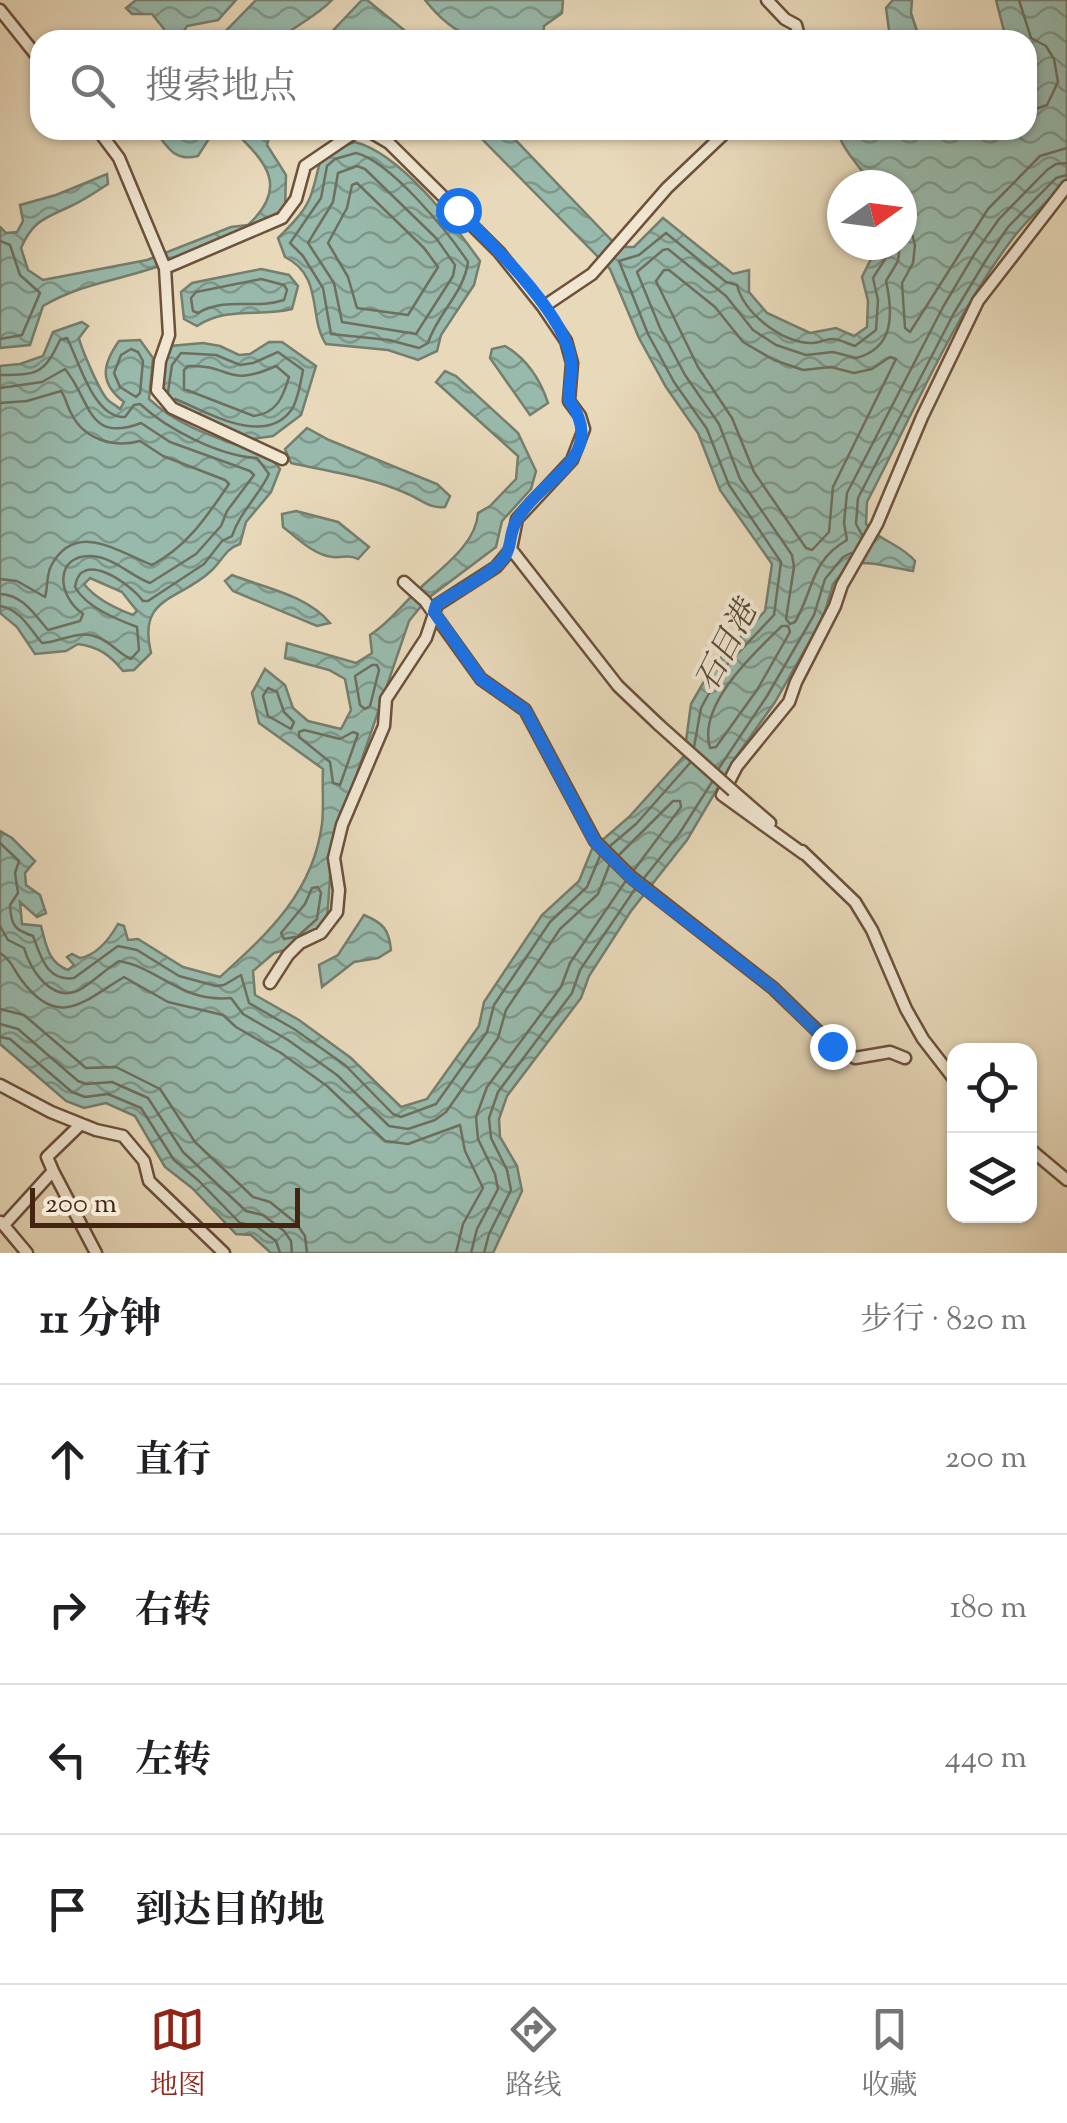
<!DOCTYPE html>
<html lang="zh">
<head>
<meta charset="utf-8">
<style>
  :root { --surface:#fff; --page:#f2f2f2; --text:#202124; --muted:#757577; --line:#e0e0e0; --accent:#8f2418 }
  body { margin:0; font-family:"Sorts Mill Goudy","Noto Serif SC",serif; background:var(--page); color:var(--text) }
  .controls { position:absolute; right:30px; bottom:30px; display:grid; overflow:hidden; border-radius:20px; box-shadow:0 2px 8px #0004 }
  .controls button { width:90px; height:90px; display:grid; place-items:center; padding:0; border:0; border-bottom:2px solid var(--line); background:var(--surface); color:var(--text); font:50px sans-serif }
  .compass { position:absolute; left:827px; top:170px; width:90px; height:90px; border-radius:50%; background:var(--surface); box-shadow:0 2px 8px #0004; rotate:76deg }
  .scale { position:absolute; left:30px; bottom:25px; width:270px; box-sizing:border-box; padding-left:10px; border:5px solid #44240f; border-top:0; font-size:28px; line-height:35px; white-space:nowrap; color:#44240f; -webkit-text-stroke:8px #f0e6d2; paint-order:stroke }
  .stop { position:absolute; width:30px; height:30px; margin:-22px; border:8px solid #1a73e8; border-radius:50%; background:#fff }
  .stop.end { background:#1a73e8; border-color:#fff; box-shadow:0 2px 10px #0008 }
  .list { margin:0; padding:0; list-style:none }
  h2 { display:flex; justify-content:space-between; align-items:center; height:130px; margin:0; padding:0 40px; font-size:42px }
  h2 small { font-size:32px; font-weight:400; color:var(--muted) }
  .list li { display:grid; grid-template-columns:65px 1fr auto; gap:30px; align-items:center; box-sizing:border-box; height:150px; padding:0 40px; border-top:2px solid var(--line) }
  .list b { display:block; font-size:38px; white-space:nowrap }
  .list em { font-size:32px; font-style:normal; color:var(--muted) }
  .icon { flex:none; width:55px; height:55px; fill:none; stroke:currentColor; stroke-width:2; stroke-linecap:round; stroke-linejoin:round }
  .map { position:relative; flex:none; width:1067px; height:1253px; overflow:hidden }
  .search { position:absolute; background:var(--surface); box-shadow:0 2px 8px #0004; left:30px; right:30px; top:30px; height:110px; display:flex; align-items:center; gap:25px; box-sizing:border-box; padding:0 35px; border-radius:30px; color:var(--muted); font-size:38px }
  .sheet { height:730px; background:var(--surface) }
  nav { display:flex; justify-content:space-around; align-items:center; box-sizing:border-box; height:140px; border-top:2px solid var(--line); background:var(--surface); font-size:28px; color:var(--muted) }
  nav a { display:grid; justify-items:center; gap:5px }
  nav .on { color:var(--accent) }
  .map>svg:first-child { display:block }
  .water { fill:url(#water-waves); stroke:#767e6d; stroke-width:2.5; fill-rule:evenodd }
  .lines { fill:none; stroke-linecap:round; stroke-linejoin:round }
  .shore { stroke:#6e6f5e; stroke-width:2.5 }
  .street-casing { stroke:#6d513a; stroke-width:15 }
  .street { stroke:#f0e6d2; stroke-width:10 }
  .street-bridge-casing { stroke:#6d513a; stroke-width:15; stroke-linecap:butt }
  .street-bridge { stroke:#f0e6d2; stroke-width:10 }
  .route { stroke:#1a73e8; stroke-width:12 }
  .labels { text-anchor:middle; dominant-baseline:central; stroke-width:8; stroke-linejoin:round; paint-order:stroke }
  .water-label { font-size:32px; font-style:italic; fill:#594a36; stroke:#f0e6d2 }
</style>
</head>
<body>
<div class="map">
<svg width="1067" height="1253" viewBox="0 0 1067 1253">
  <defs>
    <pattern id="water-waves" width="16" height="10" patternUnits="userSpaceOnUse" patternTransform="scale(2.5)"><rect width="16" height="10" fill="#98baac"/><path d="M0 5q4-4 8 0t8 0" fill="none" stroke="#7e978a"/></pattern>
  </defs>
  <rect width="100%" height="100%" fill="#e8d9ba"/>
  <filter id="stains"><feTurbulence type="fractalNoise" baseFrequency=".002" numOctaves="4"/><feColorMatrix values="0 0 0 0 .2 0 0 0 0 .09 0 0 0 0 .02 0 0 0 .5 -.17"/></filter>
  <radialGradient id="worn" r=".72"><stop offset=".6" stop-color="#630" stop-opacity="0"/><stop offset="1" stop-color="#630" stop-opacity=".3"/></radialGradient>
  <path class="water" d="M136,0h100l-18,20 -31,6 -5,8 4,6h-19l-3,-11 -12,-15h-20l-6,-6z
    M256,0h76c-16,17 -36,25 -54,40h-61z
    M362,0h5l37,30 2,10h-82z
    M425,0h138l-1,13 -18,13 -1,14c-56,0 -80,8 -118,-40z
    M893,0h19l-1,13 9,27h-36l5,-10 -3,-22z
    M996,0h71v181c-18,19 -38,36 -54,57 -60,79 -100,176 -146,264l-1,22c13,17 35,20 49,37l-2,10c-22,-3 -42,-11 -63,-7l-17,20 -10,34 -48,84 -39,55 -49,83 -56,71 -42,65 -8,22 -74,98 -8,23 1,18 17,29 5,25 -29,62h-222l-20,-18 -15,-1 -44,-46 -27,-21 -30,-51 -29,-13 -22,5 -18,-7 -66,-57v-213l12,7 23,23 -10,12 1,12 14,10 6,18 -9,4 -17,-15 2,22 19,2c5,18 7,37 27,44l6,-5 -7,-8 5,-3 8,4c17,-3 30,-20 38,-34l6,2 4,14 10,-1 45,28 37,10c48,-44 93,-84 102,-153 2,-18 0,-37 1,-55l-64,-46 -7,-30 13,-24 20,16 8,23 15,13 33,8 10,-19 -6,-31 -16,-9 -44,-12 2,-15 69,20 16,-10 -2,-18c19,-12 29,-27 46,-43 22,-22 60,-46 62,-79l12,-7 26,-27 2,-23 -82,-74 9,-11 11,5 62,57 18,38 -5,18 -29,32 -6,26 -69,52 -18,22 -75,220c-5,28 -4,56 -8,84l-25,21 -27,7 -21,18 2,24 44,25 52,38 50,49 26,-8 52,-73 5,-24 58,-87 37,-34 13,-32 37,-32 55,-61 7,-52 22,-38 52,-55 7,-47 -52,-74 -22,-57 -32,-46 -27,-49 -29,-69 -137,-139h33l112,117h16l29,-29 70,56 16,-4v22l18,21 43,20 26,-5 18,8 13,-9 1,-26 -6,-24 16,-32h24v-60h-32c-8,-18 -23,-29 -30,-47l3,-8h184c0,-10 -2,-23 1,-33 4,-17 11,-23 -1,-38v-19h-17l-6,-9z
    M154,130h56l2,4 -14,22c-24,6 -30,-9 -44,-26z
    M233,130h38l-4,15 19,30 -1,34c-46,32 -94,48 -148,64 -34,10 -62,14 -94,33l-13,39 -30,3v-121l6,6 11,-1 6,-11 -3,-16 36,-10 51,-21 1,10c-12,8 -24,16 -37,22 -25,12 -38,14 -50,42l7,22 15,10 104,-20 84,-33 17,-2c41,-38 19,-62 -15,-95z
    M355,142c46,12 97,80 125,119l-6,24 -33,50 -4,16 -19,9 -30,-10 -62,-6c-18,-26 -2,-68 -41,-87l-7,-19c13,-13 29,-28 34,-46 12,-37 0,-36 43,-50z
    M261,269l28,6 9,11 -6,23c-33,8 -64,-3 -95,17l-13,-7 -3,-27 11,-9z
    M82,322l6,4 -9,12c2,10 21,54 28,61 3,4 9,6 13,10l4,-7c-25,-19 -22,-37 -5,-61l21,-1 13,18 -4,41c33,31 80,42 121,58l10,12 -9,23 -25,30 -6,22c-15,5 -17,16 -29,27 -32,30 -74,25 -60,82l-17,17 -11,1c-13,-16 -24,-24 -45,-27l-12,7 -31,3 -18,-27 -17,-14v-247l20,-2 23,-8 10,-24zM90,578l32,14 15,19 -4,4c-16,-6 -38,-17 -49,-31z
    M269,342h13l34,24 -15,49 -28,21 -21,3 -86,-32 -9,-10 5,-35 8,-16 33,-3 17,3 19,9 11,-1z
    M505,346c22,13 35,33 43,57l-18,12 -40,-57 2,-9z
    M307,428l22,12 108,44 13,12 -5,11c-15,2 -23,-7 -37,-13 -37,-17 -77,-22 -117,-31l-6,-14z
    M296,511l42,11 31,25 -11,12c-10,-5 -14,-1 -25,-2 -18,-1 -36,-19 -50,-30l-1,-13z
    M232,575c33,13 75,20 98,48l-13,3 -84,-35 -8,-10z
    M364,915c19,8 25,14 27,35l-13,8 -24,4 -32,25 -3,-22 19,-10z"/>
  <g class="lines">
    <path class="shore" d="M1019,0l12,38 15,8 8,13 4,23 -11,23 -20,7
      M356,153c34,8 92,79 112,109 -4,31 -31,52 -40,81l-9,5 -30,-8 -58,-6 -8,-46 -20,-32 -13,-13 31,-45 6,-32 8,-7z
      M357,166l8,3 71,69 19,27 -2,11 -37,58 -74,-12 -8,-39 -26,-40 25,-41 5,-29z
      M357,183l67,65 14,19 -30,48 -51,-7 -9,-31 -20,-34 19,-35 5,-23z
      M902,218l9,12 4,15 -2,18 -11,20 3,45 5,4 78,-123 52,-53 27,-8
      M0,241l10,4 10,30 20,18 -18,42 -22,4
      M900,245l-2,16 -12,20c7,32 9,67 -30,77l-23,-6 -27,3 -30,-10 -23,-15 -27,-34 -58,-47 -5,1 -26,22 23,56 25,47 34,49 21,55 52,76 2,12 -8,52 4,5 5,-2c19,-32 15,-61 52,-82l-3,-17 3,-30 96,-186 32,-54 24,-34 48,-49 9,-6 11,-1
      M664,270h5l46,37 28,35 31,18 29,10 28,-3 23,6 18,-4 18,-12 6,2 -63,128 -4,45 -17,18 -6,-2 -52,-76 -22,-54 -34,-51 -42,-86z
      M261,279l23,6 3,5 -3,10c-30,10 -56,-4 -86,13l-5,-2 -2,-13 5,-6z
      M131,349l7,3 5,9 -3,32 -4,4 -16,-10 -6,-14 7,-18z
      M188,366c45,-2 36,23 88,0l13,11c-6,20 -12,36 -35,39l-70,-27v-19z
      M0,375c38,0 44,-1 60,-35l7,-2c12,23 27,81 58,79l9,-12 6,-1c27,25 79,52 117,54l12,16c-11,23 -29,38 -37,62l-10,5 -18,23 -56,37h-5c-12,-17 -63,-53 -68,-14 11,20 41,32 62,40l2,23 -8,9c-12,-5 -21,-18 -34,-22 -19,-8 -35,5 -55,6 -12,-14 -22,-34 -42,-37
      M0,388l42,-6 23,-13c26,31 22,75 76,54l29,19 80,29 4,4 -27,36 -6,15 -25,28 -46,29c-18,-6 -36,-26 -59,-27 -37,-1 -34,40 -8,58l-3,7 -32,9c-14,-16 -25,-35 -48,-36
      M168,392l4,-27 9,-12 35,2 24,10 13,-2 25,-11 25,18c-2,11 -5,29 -11,39 -27,39 -84,3 -117,-10
      M0,403l27,-2 34,-10c5,7 6,15 10,22 13,27 43,35 69,28l23,15 62,24 4,4c-22,32 -41,62 -77,81 -32,-12 -76,-46 -101,1 -5,10 -3,22 -6,31l-28,-16 -17,-2
      M862,535l-6,-11 2,-26 96,-185 32,-53 22,-33 48,-49 11,-3
      M782,626h6l2,6 -33,58 -41,57 -6,1c-13,-43 44,-95 72,-122z
      M372,665h5l2,5 -9,36 -5,3 -5,-4 -5,-29z
      M268,688l9,4 7,20 10,10 -3,7 -23,-13 -5,-20z
      M304,730l36,9 13,-7 5,2 -18,51 -7,-2 -3,-21 -31,-25v-5z
      M694,747l7,-39 20,-37 53,-56 7,-53 -52,-77 -22,-56 -33,-47 -26,-48 -29,-73 20,-6 27,-22 60,49 11,3c7,28 43,56 72,58 8,1 16,-4 23,-4 8,0 16,5 23,7l21,-16 2,-30 -5,-22 14,-22 1,-11
      M719,768l48,-72 47,-81 11,-36 18,-22 8,-4
      M0,843l19,18 -4,12 3,20 -8,12c1,21 5,25 23,31 8,21 14,46 41,42l44,-32 19,4 42,26 37,10 8,-1 17,-10 8,28 45,26 51,36 48,49 8,3 35,-13 51,-72 7,-27 56,-83 37,-35 13,-31
      M610,846l26,-22 54,-61
      M619,855l54,-54h7l1,6 -47,63
      M644,878l35,-44 33,-52
      M0,926l8,14 16,8c6,22 29,57 57,41 13,-8 25,-20 38,-28 41,7 62,42 112,37l12,16 45,26 49,35 52,51 19,3 27,-9 11,-8 52,-74 8,-28 54,-81 38,-35 11,-28
      M295,937l-11,2 -3,-6 24,-29 7,-16 6,-1 3,6 -4,26 -19,17
      M0,953c12,8 12,14 20,25 38,53 64,23 104,-1l44,25 55,13 13,12 45,26 46,33 58,55 23,3 52,-19 5,26 18,37 -20,36 -7,29
      M0,1009l24,6 62,53 30,-1 44,22 35,53 58,55 17,5 26,21 9,13 2,17
      M0,1024l18,5 60,52 8,3 26,-2 36,16 35,54 63,59 17,4 21,16 7,10 1,12
      M0,1037l10,2 62,53 13,5 23,-3 33,14 33,52 25,21 41,42 16,3 20,15 4,12
      M471,1253l6,-24 21,-40 -3,-15 -17,-35 -2,-22 11,-30 74,-100 9,-24 55,-81
      M484,1253l5,-19 22,-44 -4,-20 -16,-32 -2,-20 9,-26 74,-99 8,-23 55,-81"/>
    <defs>
      <path id="street" d="M767,0l18,19 11,6 4,15
        M0,10l40,50
        M98,130l21,28 46,110 4,67 -9,26 -3,29 15,18 110,51
        M165,268l117,-50 14,-19 9,-33 53,-36
        M543,307l49,-33 75,-86 61,-58
        M511,549l107,137 41,39
        M404,582l21,19 56,78 44,31 70,131 36,36 142,111 59,57 23,13 35,-6 15,6
        M733,791l37,32
        M802,851l53,51 17,28 34,79 17,30 31,40
        M804,854l-82,-59 15,-29 52,-64 7,-20 39,-76 7,-21 35,-61 45,-107 56,-116 89,-115
        M270,983l18,-28 12,-12 21,-10 16,-21 2,-22 -5,-32 8,-33 42,-99 2,-27 40,-61 11,-33 59,-38 15,-18 6,-30 55,-59 12,-31 -4,-13 -11,-15 3,-38 -6,-22 -23,-34 -44,-55 -110,-109 -22,-13
        M0,1085l51,27 45,18 27,6 21,25 5,20 75,72
        M1030,1149l37,31
        M53,1171l43,82
        M1,1222l26,31
        M4,1225l49,-54 -6,-14 34,-33"/>
    </defs>
    <use href="#street" class="street-casing"/>
    <use href="#street" class="street"/>
    <defs>
      <path id="street-bridge" d="M659,725l74,66"/>
    </defs>
    <use href="#street-bridge" class="street-bridge-casing"/>
    <use href="#street-bridge" class="street-bridge"/>
  </g>
  <g class="lines">
    <path class="route" d="M458,210c32,32 109,106 113,151 2,13 -3,26 -2,39 41,57 -29,78 -52,120 -11,18 -1,30 -22,47 -18,15 -40,25 -59,38l-2,7 47,67 44,31 70,132 36,36 142,110 59,58"/>
  </g>
  <g class="labels">
    <g class="water-label">
      <text transform="translate(728 647) rotate(-63)">石目港</text>
    </g>
  </g>
  <rect width="100%" height="100%" filter="url(#stains)"/>
  <rect width="100%" height="100%" fill="url(#worn)"/>
</svg>
<div class="controls">
<button><svg class="icon" aria-label="locate" viewBox="0 0 24 24"><circle cx="12" cy="12" r="6"/><path d="M12 2v4M12 18v4M2 12h4M18 12h4"/></svg></button>
<button><svg class="icon" aria-label="layers" viewBox="0 0 24 24"><path d="M12 4l9 5-9 5-9-5zM3 14l9 5 9-5"/></svg></button>
</div>
<svg class="compass" viewBox="-18 -18 36 36"><path d="M0-13l5 13h-10z" fill="#e53935"/><path d="M0 13l5-13h-10z" fill="#757577"/></svg>
<div class="scale">200 m</div>
<div class="stop" style="left:458px;top:210px"></div>
<div class="stop end" style="left:832px;top:1046px"></div>
<div class="search"><svg class="icon" aria-label="search" viewBox="0 0 24 24"><circle cx="10" cy="10" r="6"/><path d="M15 15l6 6"/></svg>搜索地点</div>
</div>
<section class="sheet">
<h2>11 分钟<small>步行 · 820 m</small></h2>
<ul class="list">
<li><svg class="icon" aria-label="ahead" viewBox="0 0 24 24"><path d="M12 20V5M6 11l6-6 6 6"/></svg><div><b>直行</b></div><em>200 m</em></li>
<li><svg class="icon" aria-label="right" viewBox="0 0 24 24"><path d="M7 20v-9h11M14 6l5 5-5 5"/></svg><div><b>右转</b></div><em>180 m</em></li>
<li><svg class="icon" aria-label="left" viewBox="0 0 24 24"><path d="M17 20v-9H6M10 6l-5 5 5 5"/></svg><div><b>左转</b></div><em>440 m</em></li>
<li><svg class="icon" aria-label="arrive" viewBox="0 0 24 24"><path d="M6 21V4h12l-3 4 3 4H6"/></svg><div><b>到达目的地</b></div></li>
</ul>
</section>
<nav>
<a class="on"><svg class="icon" aria-label="map" viewBox="0 0 24 24"><path d="M3 6l6-2 6 2 6-2v14l-6 2-6-2-6 2zM9 4v14M15 6v14"/></svg>地图</a>
<a><svg class="icon" aria-label="directions" viewBox="0 0 24 24"><path d="M12 3l9 9-9 9-9-9zM9 14v-3h6M13 9l2 2-2 2"/></svg>路线</a>
<a><svg class="icon" aria-label="saved" viewBox="0 0 24 24"><path d="M7 4h10v16l-5-4-5 4z"/></svg>收藏</a>
</nav>
</body>
</html>
